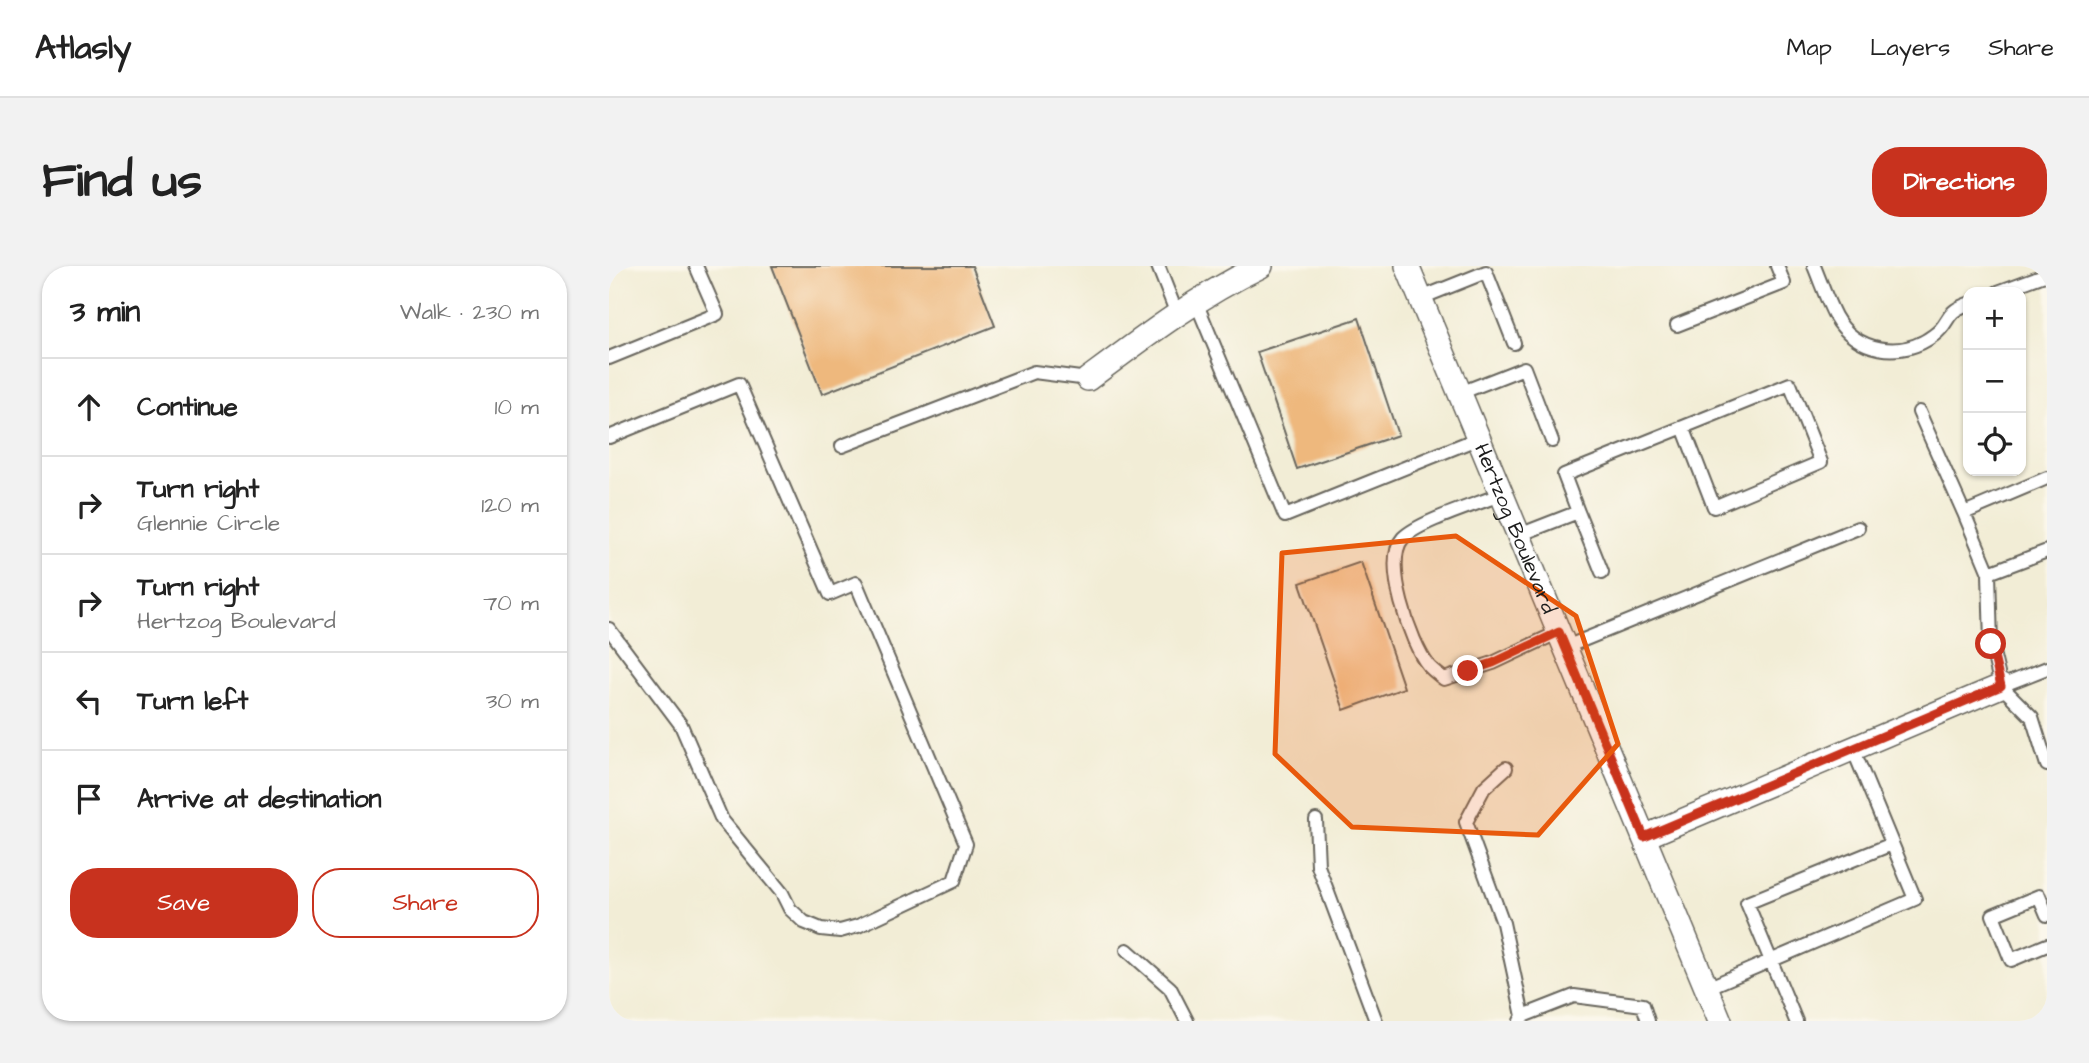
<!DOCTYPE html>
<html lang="en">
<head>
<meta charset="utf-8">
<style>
  :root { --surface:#fff; --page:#f2f2f2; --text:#222; --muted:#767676; --line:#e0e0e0; --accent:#c8321e }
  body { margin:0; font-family:"Architects Daughter",sans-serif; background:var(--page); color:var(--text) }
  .controls { position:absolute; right:21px; top:21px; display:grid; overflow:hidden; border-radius:14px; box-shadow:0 2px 5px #0004 }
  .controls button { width:63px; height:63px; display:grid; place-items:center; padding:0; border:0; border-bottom:2px solid var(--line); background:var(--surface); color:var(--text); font:35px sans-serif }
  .stop { position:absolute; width:21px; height:21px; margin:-16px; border:5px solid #c8321e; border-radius:50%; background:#fff }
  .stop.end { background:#c8321e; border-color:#fff; box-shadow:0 2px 7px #0008 }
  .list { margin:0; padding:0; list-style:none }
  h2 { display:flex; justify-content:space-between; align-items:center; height:91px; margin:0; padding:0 28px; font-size:30px }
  h2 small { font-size:23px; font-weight:400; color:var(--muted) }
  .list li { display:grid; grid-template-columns:46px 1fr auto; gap:21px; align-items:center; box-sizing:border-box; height:98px; padding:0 28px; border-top:2px solid var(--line) }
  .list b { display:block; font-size:26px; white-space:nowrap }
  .list p { margin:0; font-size:23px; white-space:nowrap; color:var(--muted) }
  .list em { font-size:23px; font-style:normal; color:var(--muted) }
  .actions { display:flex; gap:14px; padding:21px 28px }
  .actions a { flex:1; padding:16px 0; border:2px solid var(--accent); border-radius:28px; text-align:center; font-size:24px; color:var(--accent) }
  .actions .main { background:var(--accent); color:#fff }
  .icon { flex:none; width:38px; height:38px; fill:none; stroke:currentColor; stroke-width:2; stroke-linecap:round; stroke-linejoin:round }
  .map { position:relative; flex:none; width:1438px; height:755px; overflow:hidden; border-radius:28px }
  header { display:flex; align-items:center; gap:42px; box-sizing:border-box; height:98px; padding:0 35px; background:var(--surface); border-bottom:2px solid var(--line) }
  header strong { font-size:33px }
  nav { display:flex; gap:38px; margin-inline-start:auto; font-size:24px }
  .intro { display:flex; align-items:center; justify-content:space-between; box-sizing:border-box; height:168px; padding:0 42px }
  h1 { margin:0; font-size:49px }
  .button { padding:18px 32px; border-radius:28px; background:var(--accent); color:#fff; font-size:24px; font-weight:700 }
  main { display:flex; gap:42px; padding:0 42px }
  aside { flex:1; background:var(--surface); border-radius:28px; box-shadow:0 2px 5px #0004 }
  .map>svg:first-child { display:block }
  .building { fill:#eeb87d }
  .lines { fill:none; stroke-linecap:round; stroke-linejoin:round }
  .service-casing { stroke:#67655d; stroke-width:16 }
  .minor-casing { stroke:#67655d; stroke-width:26 }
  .service { stroke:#fff; stroke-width:12 }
  .minor { stroke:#fff; stroke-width:23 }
  .route { stroke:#c8321e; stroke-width:9 }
  .marked { fill:#e8590c; fill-opacity:0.2; stroke:#e8590c; stroke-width:5; stroke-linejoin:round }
  .labels { text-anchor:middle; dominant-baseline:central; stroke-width:7; stroke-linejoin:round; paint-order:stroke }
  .street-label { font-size:21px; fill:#1c1c1c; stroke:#fbf7ec }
</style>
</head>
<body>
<header>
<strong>Atlasly</strong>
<nav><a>Map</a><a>Layers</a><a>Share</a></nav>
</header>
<div class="intro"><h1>Find us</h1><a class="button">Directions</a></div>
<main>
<aside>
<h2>3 min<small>Walk · 230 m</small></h2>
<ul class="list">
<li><svg class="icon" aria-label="ahead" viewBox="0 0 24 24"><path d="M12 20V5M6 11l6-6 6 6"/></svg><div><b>Continue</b></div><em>10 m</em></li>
<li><svg class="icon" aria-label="right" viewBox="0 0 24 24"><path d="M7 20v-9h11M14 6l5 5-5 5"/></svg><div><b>Turn right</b><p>Glennie Circle</p></div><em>120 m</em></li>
<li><svg class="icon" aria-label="right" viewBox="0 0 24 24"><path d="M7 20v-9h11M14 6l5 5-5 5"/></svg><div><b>Turn right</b><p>Hertzog Boulevard</p></div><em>70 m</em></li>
<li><svg class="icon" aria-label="left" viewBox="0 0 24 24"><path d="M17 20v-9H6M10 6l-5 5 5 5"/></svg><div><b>Turn left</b></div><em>30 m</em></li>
<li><svg class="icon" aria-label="arrive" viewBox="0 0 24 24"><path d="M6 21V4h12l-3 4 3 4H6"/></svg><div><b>Arrive at destination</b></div></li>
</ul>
<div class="actions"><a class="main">Save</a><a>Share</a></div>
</aside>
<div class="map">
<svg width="1438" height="755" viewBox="0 0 1438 755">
  <rect width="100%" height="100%" fill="#fbf7ec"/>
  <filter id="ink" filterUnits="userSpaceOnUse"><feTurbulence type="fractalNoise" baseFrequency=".0143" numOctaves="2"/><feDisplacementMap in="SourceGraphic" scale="14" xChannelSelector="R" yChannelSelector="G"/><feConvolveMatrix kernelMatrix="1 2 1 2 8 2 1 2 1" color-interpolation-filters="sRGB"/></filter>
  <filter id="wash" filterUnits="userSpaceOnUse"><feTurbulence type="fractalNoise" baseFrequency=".00686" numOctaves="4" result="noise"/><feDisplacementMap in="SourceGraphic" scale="28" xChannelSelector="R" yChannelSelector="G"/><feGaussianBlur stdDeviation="1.57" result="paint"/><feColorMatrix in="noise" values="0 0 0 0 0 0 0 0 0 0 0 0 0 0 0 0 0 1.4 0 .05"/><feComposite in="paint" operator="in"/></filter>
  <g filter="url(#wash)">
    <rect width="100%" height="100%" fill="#f2edd6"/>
    <g id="blocks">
      <path class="building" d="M163,0h200l23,60 -173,68z
        M750,52l39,117 -101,34 -40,-117z
        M752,296l43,126 -60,22 -44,-127z"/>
    </g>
  </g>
  <g filter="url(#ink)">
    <use href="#blocks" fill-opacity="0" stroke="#67655d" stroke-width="2"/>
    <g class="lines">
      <defs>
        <path id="service" d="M549,0l19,48
          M1205,0c7,17 13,35 21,50 20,36 67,44 99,19 17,-12 9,-22 34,-31
          M1389,26l49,-18
          M812,32l65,-26 28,71
          M587,36l89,214 194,-78
          M1068,59l107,-42 -7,-17
          M0,92l108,-44 -21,-48
          M851,127l64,-25 28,73
          M1310,146l45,101
          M0,171l130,-53 91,210 26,-11 110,261 -12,37 -96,45 -18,5 -19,-2 -17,-7 -14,-13 -8,-16 -60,-73 -41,-95 -72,-96
          M233,180l192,-74 54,7
          M1438,212l-83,35 25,60 2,71 10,42 31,31 15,48
          M893,228c-24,10 -82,27 -99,44 -21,23 8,106 25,127 4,5 11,10 16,14l49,-16 66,-31
          M969,246l24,60
          M910,269l59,-23 -14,-37 226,-91 31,78 -107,45 -31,-80
          M1380,307l58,-22
          M957,381l292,-119
          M1392,420l46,-18
          M897,502l-22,20 -18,34 37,101 20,93
          M707,554l2,46 58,155
          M1438,649l-8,-19 -46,19 18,45 36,-15
          M518,684l43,38 17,33
          M1098,722l208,-89 -62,-150
          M911,755l3,-5 51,-20 69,9 5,16
          M1187,755l-49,-118 145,-59"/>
        <g id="minor">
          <path id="s1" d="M798,0l313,755"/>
          <path d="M479,113c56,-42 110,-83 173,-113"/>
          <path d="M1035,571l357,-151"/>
        </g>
      </defs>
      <use href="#service" class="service-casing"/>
      <use href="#minor" class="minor-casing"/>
      <use href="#service" class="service"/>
      <use href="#minor" class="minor"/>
    </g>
  </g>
  <g class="lines" filter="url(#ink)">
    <path class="route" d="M859,405l25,-8 66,-31 85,205 357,-151 -10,-42"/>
  </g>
  <path class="marked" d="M847,270l120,80 42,128 -80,91 -186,-8 -77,-73 7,-201z"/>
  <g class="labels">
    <g class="street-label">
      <text stroke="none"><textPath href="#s1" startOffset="284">Hertzog Boulevard</textPath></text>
    </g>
  </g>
</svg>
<div class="controls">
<button>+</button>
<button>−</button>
<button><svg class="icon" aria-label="locate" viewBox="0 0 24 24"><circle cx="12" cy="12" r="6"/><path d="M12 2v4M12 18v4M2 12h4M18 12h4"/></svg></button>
</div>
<div class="stop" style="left:1382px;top:378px"></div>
<div class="stop end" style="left:859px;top:405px"></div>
</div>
</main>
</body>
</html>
